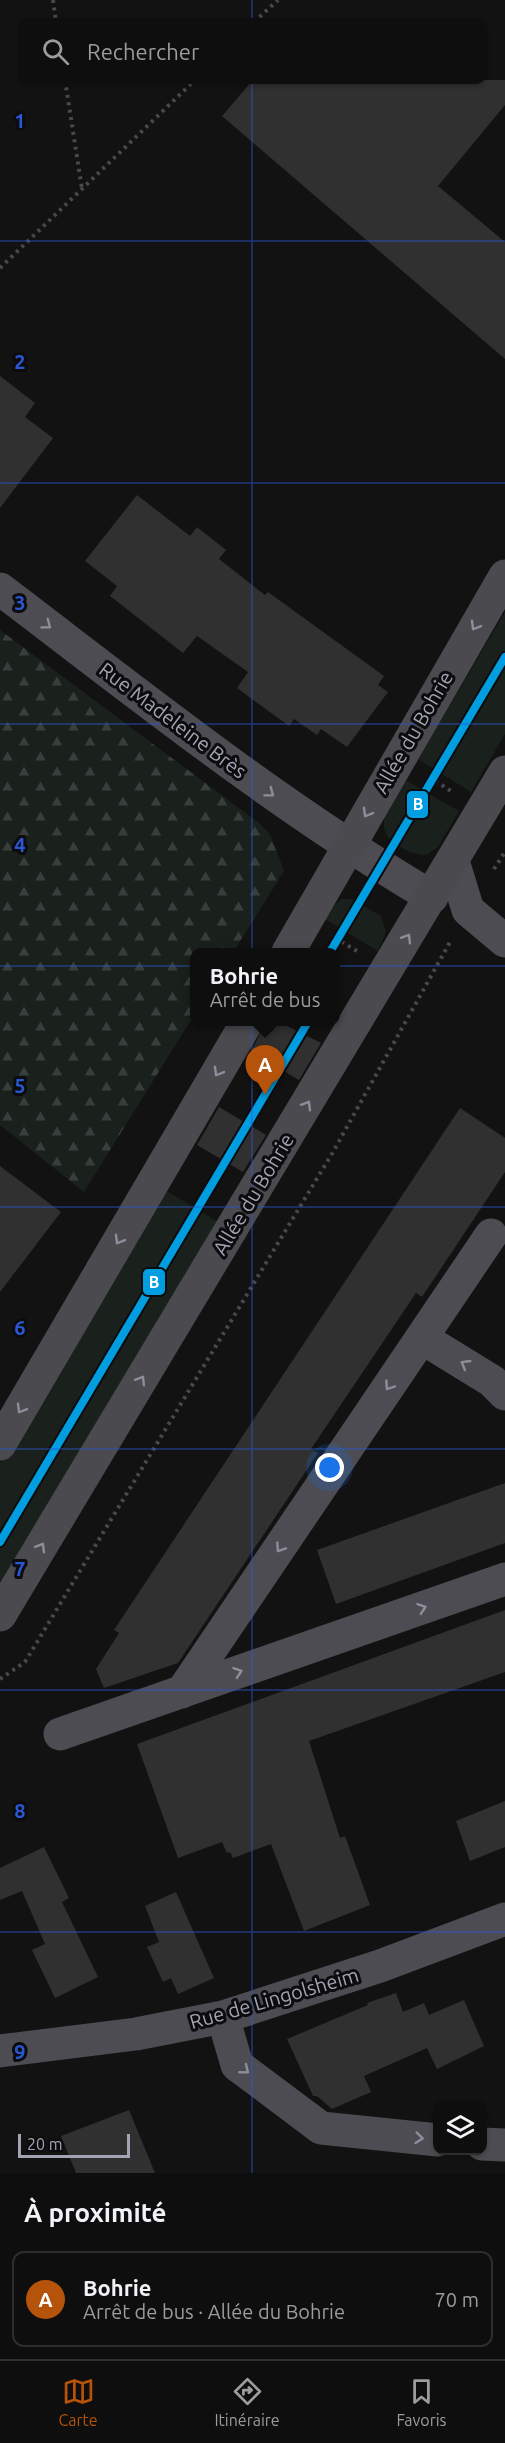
<!DOCTYPE html>
<html lang="fr">
<head>
<meta charset="utf-8">
<style>
  :root { --surface:#0e0e0e; --page:#1c1c1c; --text:#f1f3f6; --muted:#9b9c9e; --line:#2e2e2e; --accent:#b45309 }
  body { margin:0; font-family:Ubuntu,sans-serif; background:var(--page); color:var(--text) }
  .controls { position:absolute; right:18px; bottom:18px; display:grid; overflow:hidden; border-radius:12px; box-shadow:0 2px 4px #0004 }
  .controls button { width:54px; height:54px; display:grid; place-items:center; padding:0; border:0; border-bottom:2px solid var(--line); background:var(--surface); color:var(--text); font:30px sans-serif }
  .scale { position:absolute; left:18px; bottom:15px; width:112px; box-sizing:border-box; padding-left:6px; border:3px solid #a2a4b4; border-top:0; font-size:16px; line-height:21px; white-space:nowrap; color:#a2a4b4; -webkit-text-stroke:4px #0c0c0e; paint-order:stroke }
  .you { position:absolute; left:330px; top:1468px; width:21px; height:21px; margin:-15px; border:4px solid #fff; border-radius:50%; background:#1a73e8; box-shadow:0 0 0 9px #1a73e833 }
  .badge { display:grid; place-items:center; width:39px; height:39px; border-radius:50%; background:var(--accent); color:#fff; font-size:20px; font-weight:700 }
  .pin { position:absolute; translate:-50% -50px; filter:drop-shadow(0 2px 3px #0008) }
  .pin::after { content:''; position:absolute; top:32px; width:21px; height:18px; background:inherit; clip-path:polygon(0 0,100% 0,50% 100%) }
  .popup { position:absolute; left:190px; top:948px; width:150px; height:78px; box-sizing:border-box; display:grid; place-content:center; border-radius:12px; background:var(--surface); filter:drop-shadow(0 2px 4px #0005); font-size:20px; white-space:nowrap; color:var(--muted) }
  .popup b { font-size:22px; color:var(--text) }
  .popup::after { content:''; position:absolute; left:50%; top:100%; margin-left:-12px; border:12px solid transparent; border-top-color:var(--surface) }
  .list { margin:0; padding:0; list-style:none }
  h2 { display:flex; justify-content:space-between; align-items:center; height:78px; margin:0; padding:0 24px; font-size:26px }
  h2 small { font-size:20px; font-weight:400; color:var(--muted) }
  .list li { display:grid; grid-template-columns:39px 1fr auto; gap:18px; align-items:center; box-sizing:border-box; height:96px; margin:0 12px 12px; padding:0 12px; border:2px solid var(--line); border-radius:12px }
  .list b { display:block; font-size:22px; white-space:nowrap }
  .list p { margin:0; font-size:20px; white-space:nowrap; color:var(--muted) }
  .list em { font-size:20px; font-style:normal; color:var(--muted) }
  .icon { flex:none; width:33px; height:33px; fill:none; stroke:currentColor; stroke-width:2; stroke-linecap:round; stroke-linejoin:round }
  .map { position:relative; flex:none; width:505px; height:2173px; overflow:hidden }
  .search { position:absolute; background:var(--surface); box-shadow:0 2px 4px #0004; left:18px; right:18px; top:18px; height:66px; display:flex; align-items:center; gap:15px; box-sizing:border-box; padding:0 21px; border-radius:12px; color:var(--muted); font-size:22px }
  .sheet { height:186px; background:var(--surface) }
  nav { display:flex; justify-content:space-around; align-items:center; box-sizing:border-box; height:84px; border-top:2px solid var(--line); background:var(--surface); font-size:16px; color:var(--muted) }
  nav a { display:grid; justify-items:center; gap:3px }
  nav .on { color:var(--accent) }
  .map>svg:first-child { display:block }
  .green { fill:#1a211c }
  .forest { fill:url(#forest-firs) }
  .building { fill:#303031 }
  .lines { fill:none; stroke-linecap:round; stroke-linejoin:round }
  .path { stroke:#48484d; stroke-width:4; stroke-dasharray:3 4.5; stroke-linecap:butt }
  .street { stroke:#4c4c52; stroke-width:33 }
  .secondary { stroke:#4a4a4f; stroke-width:33 }
  .tram-1-casing { stroke:#0c0c0e; stroke-width:12 }
  .tram-1 { stroke:#009ee0; stroke-width:8 }
  .oneway { stroke:#8c8e9c }
  .oneway2 { stroke:#8c8e9b }
  .grid { fill:none; stroke:#2a57d4; stroke-width:1.5; stroke-opacity:0.55 }
  .labels { text-anchor:middle; dominant-baseline:central; stroke-width:6; stroke-linejoin:round; paint-order:stroke }
  .street-label { font-size:20px; fill:#a2a4b4; stroke:#0c0c0e }
  .grid-label { font-size:20px; text-anchor:middle; font-weight:bold; fill:#2a57d4; stroke:#0c0c0e; stroke-width:6; stroke-linejoin:round; paint-order:stroke }
  .line-badge { stroke:#0c0c0e; stroke-width:2 }
  .badge-label { font-size:16px; text-anchor:middle; font-weight:bold; fill:#fff }
</style>
</head>
<body>
<div class="map">
<svg width="505" height="2173" viewBox="0 0 505 2173">
  <defs>
    <pattern id="forest-firs" width="22" height="20" patternUnits="userSpaceOnUse" patternTransform="scale(1.5)"><rect width="22" height="20" fill="#1a211c"/><path d="M5 1l3.5 6h-7zM16 11l3.5 6h-7z" fill="#383e3b"/></pattern>
  </defs>
  <rect width="100%" height="100%" fill="#121212"/>
  <path class="green" d="M505,612v122l-34,58 -53,-33z
    M405,780l54,31 -21,36 -11,8c-12,0 -21,-4 -31,-11 -27,-17 -2,-44 9,-64z
    M342,899h9l30,17 5,16 -8,19 -55,-33 7,-10z
    M162,1188l56,34 -218,366v-125z"/>
  <path class="forest" d="M0,630l259,193 11,11 14,37 -51,81h-39v63l-110,177 -84,-67z"/>
  <path class="building" d="M253,80h252v25l-67,81 67,56v117l-283,-243z
    M0,376l35,27 -10,14 28,21 -53,70z
    M137,495l53,41 7,-9 29,23 -7,9 46,36 3,-3 116,84 -6,9 10,7 -41,55 -26,-18 -4,6 -23,-16 -5,7 -52,-38 11,-16 -51,-36 -14,17 -73,-57 7,-10 -32,-25z
    M266,1022h13l42,21 -22,37 -48,-28z
    M219,1107l47,28 -23,37 -46,-27z
    M460,1108l45,30v34l-83,125 -6,-4 -105,156 7,4 -140,210 -74,25 -8,-19 23,-36 -5,-3z
    M0,1166l61,46 -61,80z
    M505,1483v60l-169,61 -19,-54z
    M505,1610v62l-196,69 31,97 5,-2 25,69 -66,26 -33,-87 -38,14 -3,-6 -3,1 -5,-11 -44,16 -41,-114z
    M505,1801v46l-35,14 -14,-40z
    M44,1847l25,51 -7,4 36,75 -43,21 -23,-48 13,-6 -23,-53 -22,9v-32z
    M176,1892l38,86 -36,16 -7,-16 -8,4 -16,-35 12,-5 -14,-36z
    M396,1993l7,19 21,-9 5,12 35,-15 20,46 -47,23 -10,-21 -63,28 7,16 -39,17 -15,-13h-4l-26,-57 81,-34 -1,-2z
    M129,2110l26,63h-79l-15,-37z"/>
  <g class="lines">
    <path class="path" d="M53,0l3,22
      M254,22l24,-22
      M65,80l17,109
      M0,268l195,-188
      M429,777l22,14
      M494,869l11,-17
      M335,938l22,13
      M0,1679l25,-17 308,-510 117,-210"/>
    <path class="street" d="M0,589c141,107 279,218 432,308
      M453,861l15,49 37,31
      M422,1338l70,43 13,13
      M182,1692l309,-457
      M60,1734l445,-155
      M223,2017l14,48 84,63 117,12
      M0,2051l136,-17 87,-17 157,-51 125,-47
      M482,2144l23,1"/>
    <path class="secondary" d="M288,952l217,-376
      M0,1444l247,-422
      M0,1615l505,-843"/>
    <defs>
      <path id="tram-1" d="M330,952l175,-295
        M0,1542l308,-520"/>
    </defs>
    <use href="#tram-1" class="tram-1-casing"/>
    <use href="#tram-1" class="tram-1"/>
  </g>
  <defs><path id="oneway-chevron" d="M-2-3.5L2.5 0L-2 3.5" fill="none" stroke-width="1.6" stroke-linecap="round" stroke-linejoin="round" transform="scale(1.5)"/></defs>
  <g class="oneway">
    <use href="#oneway-chevron" transform="translate(47 625) rotate(37)"/>
    <use href="#oneway-chevron" transform="translate(270 793) rotate(37)"/>
    <use href="#oneway-chevron" transform="translate(465 1364) rotate(-149)"/>
    <use href="#oneway-chevron" transform="translate(389 1386) rotate(124)"/>
    <use href="#oneway-chevron" transform="translate(280 1548) rotate(124)"/>
    <use href="#oneway-chevron" transform="translate(422 1608) rotate(-19)"/>
    <use href="#oneway-chevron" transform="translate(238 1672) rotate(-19)"/>
    <use href="#oneway-chevron" transform="translate(245 2070) rotate(39)"/>
    <use href="#oneway-chevron" transform="translate(419 2138) rotate(6)"/>
  </g>
  <g class="oneway2">
    <use href="#oneway-chevron" transform="translate(475 626) rotate(120)"/>
    <use href="#oneway-chevron" transform="translate(367 813) rotate(120)"/>
    <use href="#oneway-chevron" transform="translate(407 938) rotate(-59)"/>
    <use href="#oneway-chevron" transform="translate(218 1072) rotate(120)"/>
    <use href="#oneway-chevron" transform="translate(307 1105) rotate(-59)"/>
    <use href="#oneway-chevron" transform="translate(119 1240) rotate(120)"/>
    <use href="#oneway-chevron" transform="translate(141 1380) rotate(-59)"/>
    <use href="#oneway-chevron" transform="translate(21 1409) rotate(120)"/>
    <use href="#oneway-chevron" transform="translate(41 1547) rotate(-59)"/>
  </g>
  <path class="grid" d="M252,0v22M252,80v2093M0,241h505M0,483h505M0,724h505M0,966h505M0,1207h505M0,1449h505M0,1690h505M0,1932h505"/>
  <g class="labels">
    <g class="street-label">
      <text transform="translate(173 720) rotate(37)">Rue Madeleine Brès</text>
      <text transform="translate(413 732) rotate(-60)">Allée du Bohrie</text>
      <text transform="translate(253 1194) rotate(-59)">Allée du Bohrie</text>
      <text transform="translate(274 1998) rotate(-16)">Rue de Lingolsheim</text>
    </g>
  </g>
  <g class="grid-label">
    <text x="20" y="128">1</text>
    <text x="20" y="369">2</text>
    <text x="20" y="610">3</text>
    <text x="20" y="852">4</text>
    <text x="20" y="1093">5</text>
    <text x="20" y="1335">6</text>
    <text x="20" y="1576">7</text>
    <text x="20" y="1818">8</text>
    <text x="20" y="2059">9</text>
  </g>
  <g class="line-badge">
    <rect x="406" y="790" width="23" height="29" rx="6" fill="#009ee0"/>
    <rect x="142" y="1268" width="24" height="28" rx="6" fill="#009ee0"/>
  </g>
  <g class="badge-label">
    <text x="418" y="810">B</text>
    <text x="154" y="1288">B</text>
  </g>
</svg>
<div class="controls">
<button><svg class="icon" aria-label="layers" viewBox="0 0 24 24"><path d="M12 4l9 5-9 5-9-5zM3 14l9 5 9-5"/></svg></button>
</div>
<div class="scale">20 m</div>
<div class="you"></div>
<div class="pin badge" style="left:265px;top:1095px">A</div>
<div class="popup"><b>Bohrie</b>Arrêt de bus</div>
<div class="search"><svg class="icon" aria-label="search" viewBox="0 0 24 24"><circle cx="10" cy="10" r="6"/><path d="M15 15l6 6"/></svg>Rechercher</div>
</div>
<section class="sheet">
<h2>À proximité<small></small></h2>
<ul class="list">
<li><span class="badge">A</span><div><b>Bohrie</b><p>Arrêt de bus · Allée du Bohrie</p></div><em>70 m</em></li>
</ul>
</section>
<nav>
<a class="on"><svg class="icon" aria-label="map" viewBox="0 0 24 24"><path d="M3 6l6-2 6 2 6-2v14l-6 2-6-2-6 2zM9 4v14M15 6v14"/></svg>Carte</a>
<a><svg class="icon" aria-label="directions" viewBox="0 0 24 24"><path d="M12 3l9 9-9 9-9-9zM9 14v-3h6M13 9l2 2-2 2"/></svg>Itinéraire</a>
<a><svg class="icon" aria-label="saved" viewBox="0 0 24 24"><path d="M7 4h10v16l-5-4-5 4z"/></svg>Favoris</a>
</nav>
</body>
</html>
